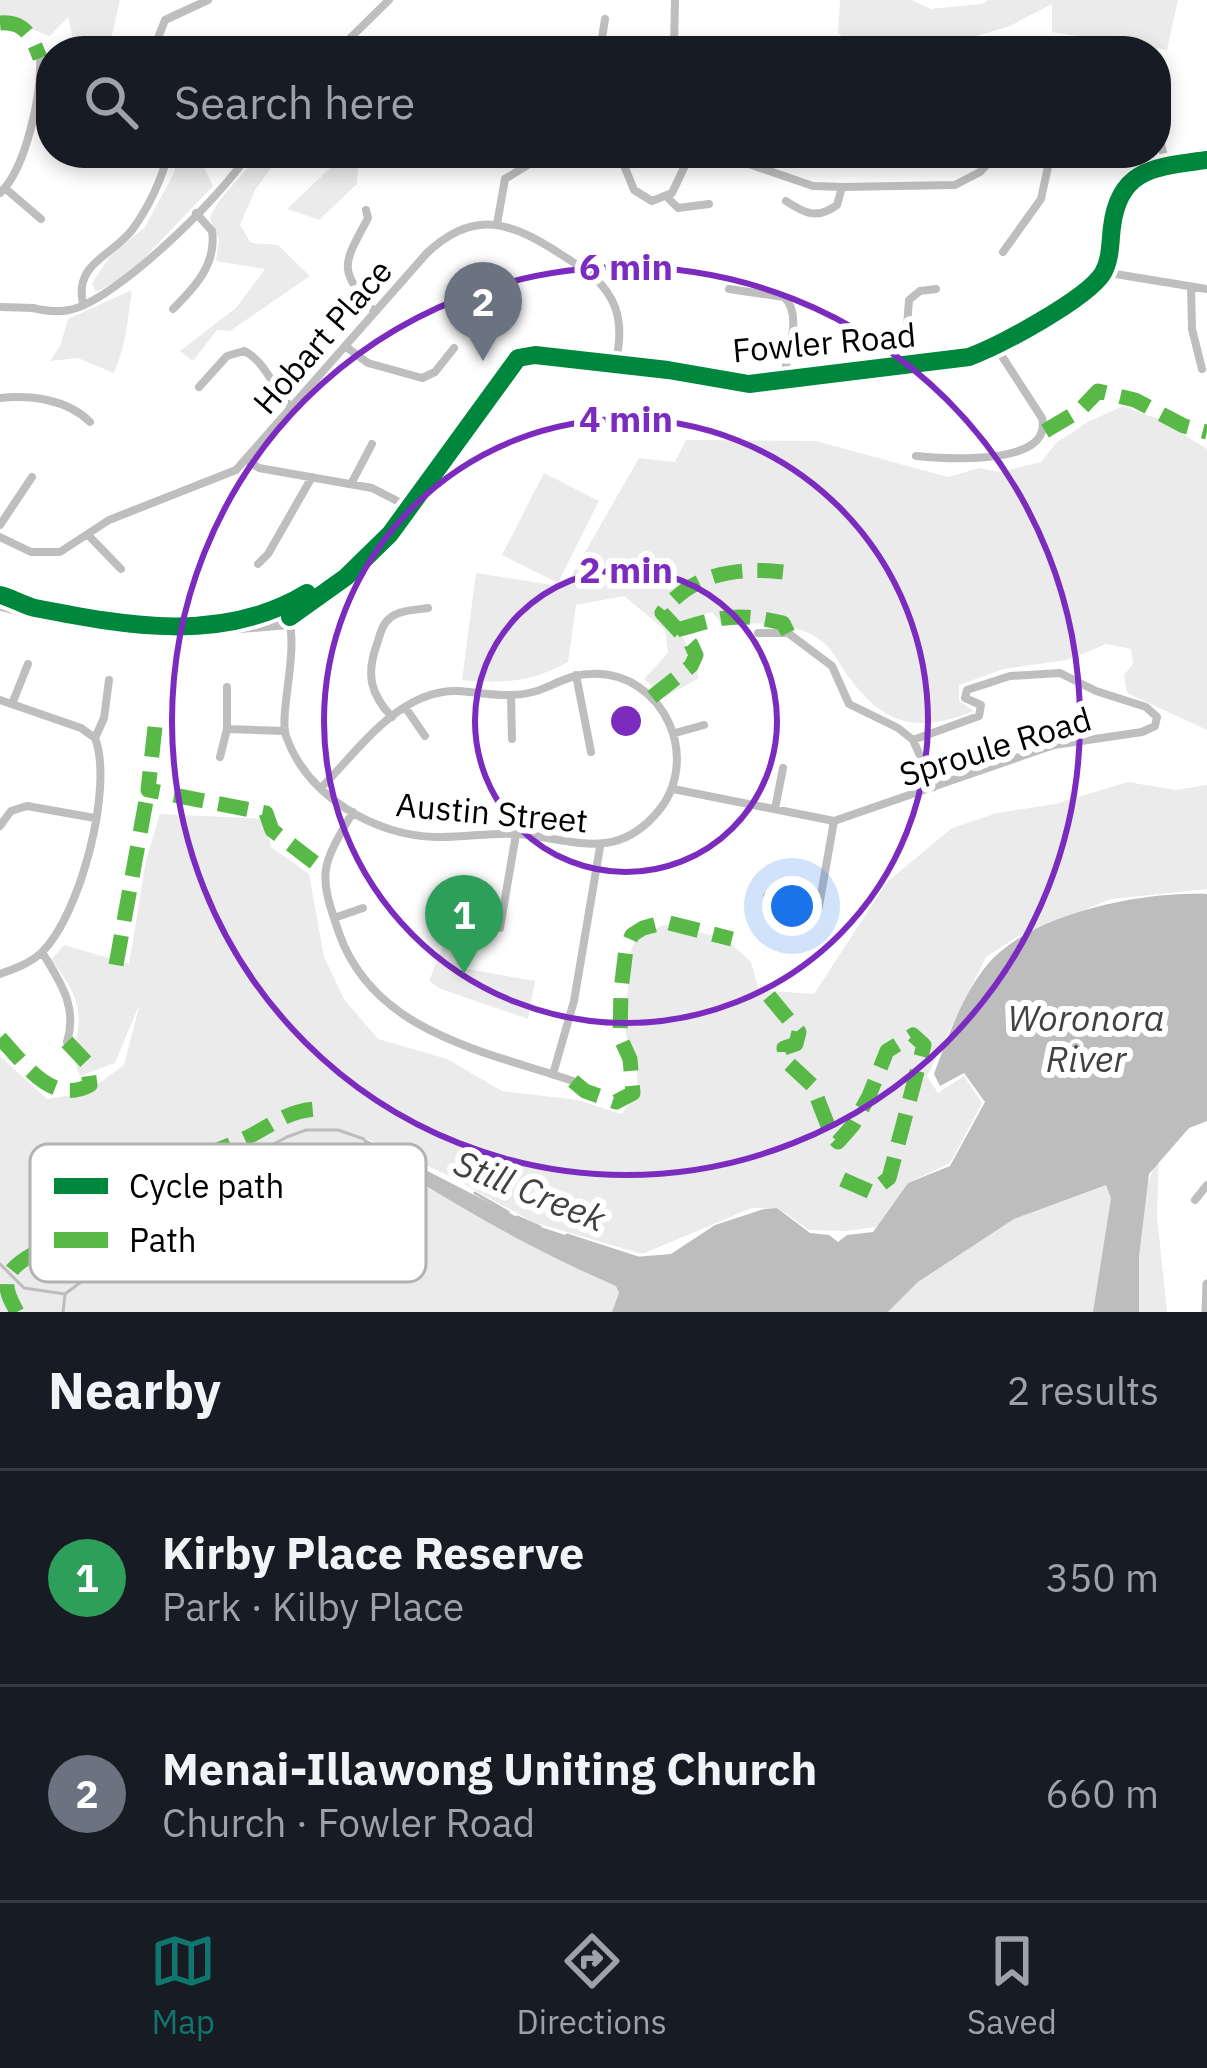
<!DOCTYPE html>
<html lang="en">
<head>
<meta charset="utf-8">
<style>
  :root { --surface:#171b24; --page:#242831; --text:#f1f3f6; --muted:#9ea1a6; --line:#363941; --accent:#0f766e }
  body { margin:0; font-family:"IBM Plex Sans",sans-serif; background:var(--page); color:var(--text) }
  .you { position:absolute; left:792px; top:906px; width:42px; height:42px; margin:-30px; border:9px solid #fff; border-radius:50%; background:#1a73e8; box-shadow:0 0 0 18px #1a73e833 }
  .badge { display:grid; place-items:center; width:78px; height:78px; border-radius:50%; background:var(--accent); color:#fff; font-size:39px; font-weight:700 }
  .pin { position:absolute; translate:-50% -99px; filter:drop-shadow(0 3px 6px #0008) }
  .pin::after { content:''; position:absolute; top:63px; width:42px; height:36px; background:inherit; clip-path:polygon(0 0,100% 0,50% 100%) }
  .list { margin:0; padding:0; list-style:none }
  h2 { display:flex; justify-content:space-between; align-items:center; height:156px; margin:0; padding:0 48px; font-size:51px }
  h2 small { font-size:39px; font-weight:400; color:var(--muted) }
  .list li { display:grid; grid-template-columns:78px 1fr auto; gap:36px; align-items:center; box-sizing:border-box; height:216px; padding:0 48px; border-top:3px solid var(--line) }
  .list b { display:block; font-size:45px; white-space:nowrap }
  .list p { margin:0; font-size:39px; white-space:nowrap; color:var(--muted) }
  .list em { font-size:39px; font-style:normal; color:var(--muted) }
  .icon { flex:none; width:66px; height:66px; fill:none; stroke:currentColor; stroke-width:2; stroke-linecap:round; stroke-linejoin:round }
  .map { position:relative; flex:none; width:1207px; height:1312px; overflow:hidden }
  .search { position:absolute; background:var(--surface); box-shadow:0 6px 18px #0003; left:36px; right:36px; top:36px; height:132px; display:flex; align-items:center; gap:30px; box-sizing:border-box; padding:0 42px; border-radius:48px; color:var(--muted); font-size:45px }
  .sheet { height:588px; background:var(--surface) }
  nav { display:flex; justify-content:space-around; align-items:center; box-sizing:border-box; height:168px; border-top:3px solid var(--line); background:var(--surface); font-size:33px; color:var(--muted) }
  nav a { display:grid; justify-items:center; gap:6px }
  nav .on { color:var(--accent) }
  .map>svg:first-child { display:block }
  .green { fill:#ebebeb }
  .water { fill:#bdbdbd }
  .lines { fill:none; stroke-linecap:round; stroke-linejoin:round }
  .stream { stroke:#bdbdbd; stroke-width:3 }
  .minor { stroke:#bebebe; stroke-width:8 }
  .tertiary { stroke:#bebebe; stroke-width:9 }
  .quiet { stroke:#58b947; stroke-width:15; stroke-dasharray:30 15; stroke-linecap:butt }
  .cycleway-casing { stroke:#fff; stroke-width:26 }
  .cycleway { stroke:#00873e; stroke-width:18 }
  .ring { fill:none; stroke:#7b2cbf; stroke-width:6 }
  .labels { text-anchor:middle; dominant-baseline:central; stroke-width:12; stroke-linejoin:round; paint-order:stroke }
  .street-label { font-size:33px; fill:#000; stroke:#fff }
  .water-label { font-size:36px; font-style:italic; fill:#424242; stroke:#fff }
  .key { fill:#fff; stroke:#b2b2b2; stroke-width:3 }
  .key-label { font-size:33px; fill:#000 }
  .centre { fill:#7b2cbf; stroke:#fff; stroke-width:6 }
  .ring-label { font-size:36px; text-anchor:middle; font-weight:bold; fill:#7b2cbf; stroke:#fff; stroke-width:12; stroke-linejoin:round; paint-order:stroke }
</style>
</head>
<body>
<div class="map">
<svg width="1207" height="1312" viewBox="0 0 1207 1312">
  <rect width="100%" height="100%" fill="#fff"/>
  <path class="green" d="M0,0h120l-8,35 3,16h-39l-8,-34 -18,19 -50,-18z
    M840,0h71l20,9 51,-5 7,-4h189l-11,50 -115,-18v-28l-42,22 -84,25h-71l-17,-19z
    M178,153h19l16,33 -85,89 -32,17 -4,-9 19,-28 34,-28 29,-54z
    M258,153h24l-27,37 -15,35 11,18 27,2 32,31 -80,55 -13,-1 -24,31 -13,-10 56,-43 29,-39 -49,-8 3,-21 -9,-22c9,-25 35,-41 48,-65z
    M346,153h27l-15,12 -1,19 -38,36 -32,-11z
    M132,290c-5,32 -5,52 -18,83l-36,-15 -28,3 10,-15 8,-27z
    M1123,406l35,13 49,30v281l-80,-37 -3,-18 9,-11 -2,-15 -25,-5 -39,16 -63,9 -45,16v16l15,10c-53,21 -87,17 -123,-31 -9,-11 -17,-29 -28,-38 -27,-22 -68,-19 -100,-17l-11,-13 -35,10 22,56 -34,19 -21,-18 24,-26 -3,-23 -41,-34 -48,9 -8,57c-36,20 -65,22 -106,18l14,-107 89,14 74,-129 36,4 11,-22 130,1 132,36 31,-9 21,4 41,-10 15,-19 32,-21z
    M544,473l55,28 -41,82 -56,-28z
    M1128,782l47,8 32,-5v104l-96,10 -94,38 -31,20 -59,119 11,17 26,-17 18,27 -32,60 -42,20 -32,44 -30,4 -37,-1 -31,-22h-26l-110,46 -109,-32 -86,-47 -84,-38 16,21 238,128 3,7 -8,19h-612v-256l47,43 38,-6 39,-28 16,-62 -25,60 -35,13c-12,-27 -2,-30 -1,-56 0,-23 -14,-43 -28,-60l13,-15 65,19 17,-104 14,-46 107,5 4,28 38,27 15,83 20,42 34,40 69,20 55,32 76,9 43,14 16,-19v-29l-10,-23 -2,-22 6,-71 6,-15 28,-10 60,13 26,24 8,28 55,4 73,-112 65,-54 45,-15 58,-9z
    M465,936l-4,32 74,13 -7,38 -87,-30 -12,-8 16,-40z
    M1159,1158l-2,58 10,96h-28c0,-44 -4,-117 20,-154z
    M1107,1184l4,14 -18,114h-205l30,-30 96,-63z"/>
  <path class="water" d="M1207,894v227l-18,7 -40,46 -10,82v56h-46l18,-114 -5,-13 -92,34 -96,63 -30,30h-276l7,-19 -3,-7c-70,-30 -133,-65 -198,-105 -22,-14 -42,-24 -59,-45l172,88 103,33 37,-3 44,-29 49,-16 13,-1 33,25 19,2 9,7 9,-7 26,-3 35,-49 42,-17 35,-64 -21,-29 -24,13 -6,-12c13,-35 29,-81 54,-110 43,-51 155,-73 219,-70z"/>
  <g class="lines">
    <path class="stream" d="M372,1144l46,21
      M475,1193l33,19
      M517,1217l23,10
      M567,1235l71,23
      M0,1264l24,24 41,6
      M63,1312l2,-18 182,-136 40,-21 19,-7h32l26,9"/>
    <path class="minor" d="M153,51l12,-31 43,-20
      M337,51l52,-51
      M600,51l5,-32
      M674,51l1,-51
      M1156,121l10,45
      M619,153l15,37 18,11 20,-8 19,-40
      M717,153l96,33 29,1 113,-2 25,-13 17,-19
      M6,189l35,30
      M0,193c26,-24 42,-100 40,-135
      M668,198l10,10 31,-4
      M786,201c18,12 31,19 51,4l5,-18
      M366,210l2,8c-26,49 -30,50 6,93
      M497,224l8,-45 24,-15 3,-11
      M1003,252l38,-53 10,-46
      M1103,272l104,17
      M1191,287l1,42 10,40
      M729,289l55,8c20,18 2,60 -1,84
      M83,304c-9,-41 28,-47 49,-74 15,-20 31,-52 36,-77
      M0,307l34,1
      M32,308c11,2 24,5 37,2 47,-9 155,-116 180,-157
      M173,309c22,-22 44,-45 39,-78l-16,-18
      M345,346l23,17 54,15 13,-6 19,-24
      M904,367l5,-67 11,-9 16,-2
      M199,387l28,-31 17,-5c22,10 30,40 48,57
      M0,398c31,-3 67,1 90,24
      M916,456c31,3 138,10 126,-38l-46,-71
      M247,460l12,8 113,20 37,19
      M351,484l21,-40
      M0,525l32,-48
      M88,535l33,34
      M0,537l31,15h29l49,-32 127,-50 190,-216c49,-47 86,-31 136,1 22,14 43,26 53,52 7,19 4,38 1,57l133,20 220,-27 27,-10 98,-65 13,-21 8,-53 14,-26 26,-14 52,-8
      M258,564l10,-10 44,-77
      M289,619c9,36 -10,95 -3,117 21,60 89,100 150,101 27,1 55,-5 82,-3 52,4 94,28 136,-18 51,-53 11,-146 -64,-142 -15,0 -29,7 -43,13 -30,14 -58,6 -89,4 -59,-2 -100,60 -137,97
      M758,633h30l44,33 17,38 49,24 15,12 21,47
      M576,675l15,77
      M511,696l1,43
      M0,700l81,28 14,10c19,49 -15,177 -53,214 -11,11 -28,17 -42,22
      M12,704l16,-40
      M405,707l20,29
      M392,717c-22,-23 -26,-43 -15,-73 3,-9 5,-20 13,-26 10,-8 26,-8 38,-10
      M227,729l57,2
      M675,733l29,-8
      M95,738l9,-20 5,-38
      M220,757l7,-28v-42
      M673,789l161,32 220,-76 88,-13 13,-6 2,-9 -11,-10 -50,-16 -36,-18 -50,3 -43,14 -2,8 16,7 -2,11 -66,24
      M775,809l8,-41
      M353,812c-33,56 -35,60 -14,121 35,100 146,118 234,148
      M0,826l11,-15 16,-5 68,12
      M767,896l52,10 15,-85
      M334,918l29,-10
      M448,929l52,-1 16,-94
      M42,952c18,30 36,54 25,90
      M553,1074l21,-73 26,-154
      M1195,1200l12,-15"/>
    <path class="tertiary" d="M0,606l42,11 132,17 109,-9 7,-8 -7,-9
      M290,617c106,-55 150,-171 226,-256l16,-6 84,9
      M259,624l20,-15 29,-8
      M1206,1312l1,-28"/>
    <path class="quiet" d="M0,23c25,-2 32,14 40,35
      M1045,431l34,-20 19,-20 37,9 49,26 23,6
      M677,630c45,-13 59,-18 106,-7l5,10
      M652,697l39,-31 5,-11 -5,-11 -29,-31c29,-40 76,-46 121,-41
      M155,727l-7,63 118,23 6,17 52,40
      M116,965l32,-175
      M769,996l30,36 -3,12 -12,4 2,13 26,24 20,51 6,6 15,-17 16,-29 18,-45 26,-16 11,10 -35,133 -18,14 -34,-15
      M0,1038c24,25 52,68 90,47l-3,-22 -20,-21
      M573,1081l12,10 31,11 17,-9 -3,-34 -10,-22 1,-47 5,-41 6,-14 11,-7 23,-6 66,17
      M17,1312c-6,-11 -13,-22 -9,-35 8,-20 44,-30 61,-42 16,-10 26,-27 41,-37 40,-26 86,-38 129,-57 28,-11 44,-30 76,-32"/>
    <defs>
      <path id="cycleway" d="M0,595c12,3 23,10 35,13 92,18 188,36 272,-15
        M290,617l56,-40 44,-43 128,-176 17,-3 133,15 81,14 220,-27c30,-11 118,-58 134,-84 8,-14 7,-31 9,-46 7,-60 45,-60 95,-67"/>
    </defs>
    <use href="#cycleway" class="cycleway-casing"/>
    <use href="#cycleway" class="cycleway"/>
  </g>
  <g class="ring">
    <circle cx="626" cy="721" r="151"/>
    <circle cx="626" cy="721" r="302"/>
    <circle cx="626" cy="721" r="454"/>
  </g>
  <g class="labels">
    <g class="street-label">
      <text transform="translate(322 336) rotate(-49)">Hobart Place</text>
      <text transform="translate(824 342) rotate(-5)">Fowler Road</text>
      <text transform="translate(995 746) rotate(-17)">Sproule Road</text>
      <text transform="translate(492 812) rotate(5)">Austin Street</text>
    </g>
    <g class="water-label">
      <text x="1086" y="1017">Woronora<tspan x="1086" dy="41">River</tspan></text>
      <text transform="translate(530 1190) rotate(22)">Still Creek</text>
    </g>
  </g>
  <rect x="30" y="1144" width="396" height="138" rx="18" class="key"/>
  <rect x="54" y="1178" width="54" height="16" fill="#00873e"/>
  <rect x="54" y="1232" width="54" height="16" fill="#58b947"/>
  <g class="key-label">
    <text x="129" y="1198">Cycle path</text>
    <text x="129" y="1252">Path</text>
  </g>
  <circle cx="626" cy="721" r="18" class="centre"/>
  <g class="ring-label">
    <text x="626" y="280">6 min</text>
    <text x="626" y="432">4 min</text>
    <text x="626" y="583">2 min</text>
  </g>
</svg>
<div class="you"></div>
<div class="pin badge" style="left:464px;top:974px;background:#2e9e5b">1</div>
<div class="pin badge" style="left:483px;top:361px;background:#6b7280">2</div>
<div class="search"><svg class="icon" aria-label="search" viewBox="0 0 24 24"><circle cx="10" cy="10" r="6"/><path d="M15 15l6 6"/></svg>Search here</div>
</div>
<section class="sheet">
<h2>Nearby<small>2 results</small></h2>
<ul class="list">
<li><span class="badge" style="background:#2e9e5b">1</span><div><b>Kirby Place Reserve</b><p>Park · Kilby Place</p></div><em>350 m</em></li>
<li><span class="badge" style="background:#6b7280">2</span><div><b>Menai-Illawong Uniting Church</b><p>Church · Fowler Road</p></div><em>660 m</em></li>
</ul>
</section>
<nav>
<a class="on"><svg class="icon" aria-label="map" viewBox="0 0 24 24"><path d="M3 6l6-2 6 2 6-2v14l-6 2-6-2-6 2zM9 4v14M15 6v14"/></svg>Map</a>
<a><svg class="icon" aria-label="directions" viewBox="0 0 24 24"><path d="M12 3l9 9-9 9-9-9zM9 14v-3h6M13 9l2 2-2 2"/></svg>Directions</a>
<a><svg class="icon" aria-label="saved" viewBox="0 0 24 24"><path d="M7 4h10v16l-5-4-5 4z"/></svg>Saved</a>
</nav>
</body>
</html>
